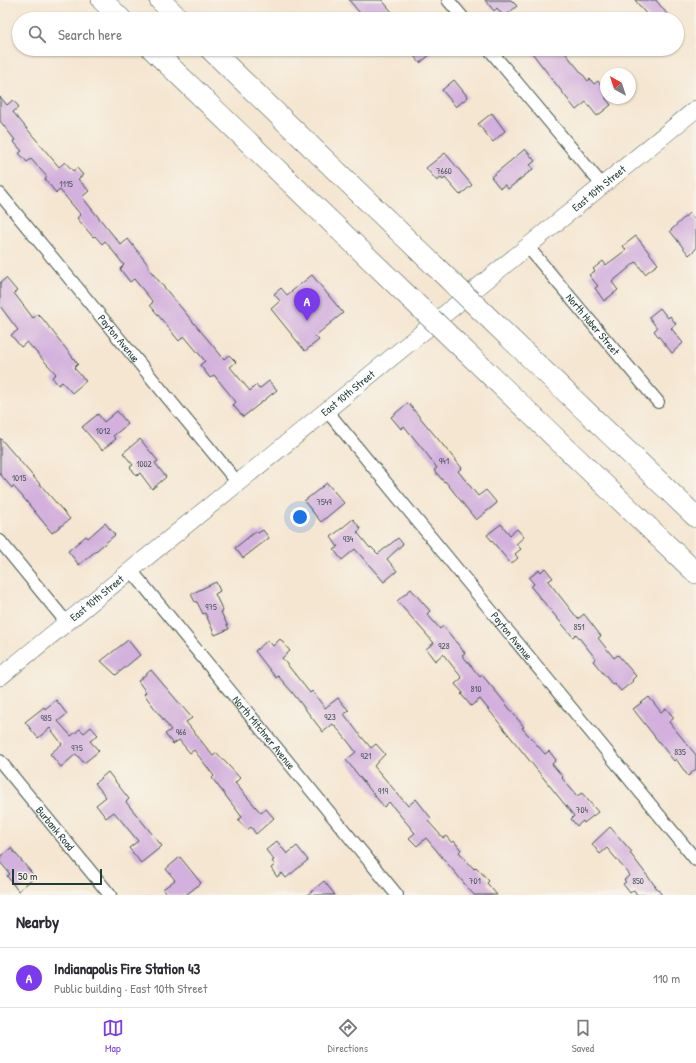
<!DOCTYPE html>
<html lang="en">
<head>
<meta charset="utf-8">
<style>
  :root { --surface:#fff; --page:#f7f7f7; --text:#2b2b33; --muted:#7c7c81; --line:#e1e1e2; --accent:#7c3aed }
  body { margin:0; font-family:"Patrick Hand",sans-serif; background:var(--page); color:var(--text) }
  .compass { position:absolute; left:600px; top:68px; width:36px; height:36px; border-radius:50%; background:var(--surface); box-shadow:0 1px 3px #0004; rotate:321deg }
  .scale { position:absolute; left:12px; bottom:10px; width:90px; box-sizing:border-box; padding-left:4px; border:2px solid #1f3d34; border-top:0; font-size:11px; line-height:14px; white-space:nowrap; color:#1f3d34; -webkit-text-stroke:3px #f7f3e8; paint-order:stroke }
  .you { position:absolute; left:300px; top:517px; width:14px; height:14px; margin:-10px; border:3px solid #fff; border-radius:50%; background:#1a73e8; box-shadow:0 0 0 6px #1a73e833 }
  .badge { display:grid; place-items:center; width:26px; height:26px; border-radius:50%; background:var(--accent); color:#fff; font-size:13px; font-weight:700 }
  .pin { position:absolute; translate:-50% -33px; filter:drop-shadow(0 1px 2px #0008) }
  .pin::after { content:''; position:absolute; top:21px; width:14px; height:12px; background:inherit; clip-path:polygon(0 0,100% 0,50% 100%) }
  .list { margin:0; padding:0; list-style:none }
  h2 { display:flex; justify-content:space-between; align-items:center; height:52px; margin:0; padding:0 16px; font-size:17px }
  h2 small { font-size:13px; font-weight:400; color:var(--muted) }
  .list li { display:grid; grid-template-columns:26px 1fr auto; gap:12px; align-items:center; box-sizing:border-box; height:60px; padding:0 16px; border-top:1px solid var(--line) }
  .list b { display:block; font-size:15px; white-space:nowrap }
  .list p { margin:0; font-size:13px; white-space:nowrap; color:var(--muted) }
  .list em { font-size:13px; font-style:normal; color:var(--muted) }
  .icon { flex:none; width:22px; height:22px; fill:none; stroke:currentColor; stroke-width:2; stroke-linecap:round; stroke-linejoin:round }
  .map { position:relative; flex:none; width:696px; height:895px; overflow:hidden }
  .search { position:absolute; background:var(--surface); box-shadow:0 1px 3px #0004; left:12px; right:12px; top:12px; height:44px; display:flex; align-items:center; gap:10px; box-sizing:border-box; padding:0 14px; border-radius:22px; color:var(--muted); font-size:15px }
  .sheet { height:112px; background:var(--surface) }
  nav { display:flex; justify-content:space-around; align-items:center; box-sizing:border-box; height:56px; border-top:1px solid var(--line); background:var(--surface); font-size:11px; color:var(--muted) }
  nav a { display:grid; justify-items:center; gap:2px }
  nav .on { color:var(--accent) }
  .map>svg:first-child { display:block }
  .building { fill:#d3b0dd }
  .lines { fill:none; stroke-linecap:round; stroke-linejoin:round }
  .minor-casing { stroke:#3f564c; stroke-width:14 }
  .secondary-casing { stroke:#3f564c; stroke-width:18 }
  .motorway-casing { stroke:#3f564c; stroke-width:22 }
  .minor { stroke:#fff; stroke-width:12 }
  .secondary { stroke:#fff; stroke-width:17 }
  .motorway { stroke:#fff; stroke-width:21 }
  .motorway-bridge-casing { stroke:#3f564c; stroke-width:22; stroke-linecap:butt }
  .motorway-bridge { stroke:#fff; stroke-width:21 }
  .labels { text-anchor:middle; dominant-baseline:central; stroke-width:3.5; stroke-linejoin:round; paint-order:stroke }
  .number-label { font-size:9px; fill:#4c5a5e }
  .street-label { font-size:11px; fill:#1f3d34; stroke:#f7f3e8 }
</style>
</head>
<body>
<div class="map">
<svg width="696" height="895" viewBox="0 0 696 895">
  <rect width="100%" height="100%" fill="#f7f3e8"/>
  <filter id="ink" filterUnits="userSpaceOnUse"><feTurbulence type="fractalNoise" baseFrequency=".025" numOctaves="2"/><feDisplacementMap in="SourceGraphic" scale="8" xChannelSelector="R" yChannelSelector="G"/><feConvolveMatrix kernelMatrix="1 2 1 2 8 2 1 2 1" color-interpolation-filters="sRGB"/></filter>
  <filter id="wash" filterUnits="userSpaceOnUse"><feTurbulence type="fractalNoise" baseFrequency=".012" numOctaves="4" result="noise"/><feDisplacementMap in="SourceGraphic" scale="16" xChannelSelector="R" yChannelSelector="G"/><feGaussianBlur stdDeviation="0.9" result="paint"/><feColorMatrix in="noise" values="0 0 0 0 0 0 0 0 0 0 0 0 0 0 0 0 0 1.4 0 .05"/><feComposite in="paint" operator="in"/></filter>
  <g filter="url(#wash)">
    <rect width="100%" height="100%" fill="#f5e6d1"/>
    <g id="blocks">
      <path class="building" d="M349,0h33l10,12 -9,7h-9l-5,-6 -5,5z
        M485,0h26l6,6 -13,11 -7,-9 -3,3z
        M635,0h21l15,19h-21z
        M408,49h29l-17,14z
        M529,49h33l26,32 2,-2 4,5 4,-3 8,10v8l5,6 -14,11 -11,-14 -10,8z
        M454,80l14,17 -12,10 -14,-17z
        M0,97l7,8 6,-5 6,7 -6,5 46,55 6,-5 8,9 4,-3 6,7 -5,4 11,12 -7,6 39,48 7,-6 21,27 -1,2 76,91 5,-4 7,7 -6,5 20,24 6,-6 3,4 10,-8 8,9 -34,27 -10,-12 3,-3 -22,-27 -4,3 -10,-13 5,-4 -21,-25 -5,5 -29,-36 3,-3 -19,-23 -4,3 -10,-13 4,-4 -19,-24 -3,3 -7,-8 -2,1 -16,-19 4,-3 -21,-25 -4,3 -11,-14 2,-2 -16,-18 -4,3 -8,-9 3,-2 -9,-10 2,-1 -15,-19z
        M492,113l13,18 -12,11 -15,-18z
        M525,149l10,12 -5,4 3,4 -25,20 -3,-4 -5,3 -9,-11z
        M445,153l27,32 -12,10 -15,-17 -2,2 -2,-2 -4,3 -11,-13z
        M689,213l7,8v28l-7,6 -19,-24z
        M636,236l22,28 -13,10 -9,-12 -24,20 6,8 -14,11 -9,-13 3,-2 -9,-11 6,-4 -2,-2 10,-8 3,4 20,-15 -3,-4z
        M312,275l31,38 -28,23 4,4 -14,11 -34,-42 9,-8 -6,-7 7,-6 6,7z
        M6,278l11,13 -3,2 19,25 5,-4 4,4 36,46 -4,4 12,13 -14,12 -10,-11 -4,3 -6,-8 4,-3 -29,-32 -6,5 -10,-12 7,-5 -18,-24v-23z
        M660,308l8,10 2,-2 6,8 -5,4 12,15 -11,10 -18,-22 3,-3 -8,-11z
        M408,403l54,65 -4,3 20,25 8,-6 11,13 -21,17 -31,-39 -1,1 -10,-12 3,-2 -11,-15 -22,-27 -3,3 -10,-12z
        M117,411l11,13 -15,12 3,3 -14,11 -20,-23 16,-13 6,8z
        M0,438l70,81 -18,14 -30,-37 -9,-10 -1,2 -12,-14z
        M140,439l18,22 -3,2 11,14 -14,12 -12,-16 -3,3 -7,-9 3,-2 -10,-12z
        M327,483l17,20 -23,19 -17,-21z
        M353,519l8,10 -4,3 13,16 1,-1 7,7 20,-16 5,6 -16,15 10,12 -13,11 -29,-33 -13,11 -8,-10 4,-3 -7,-10z
        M105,523l10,12 -36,30 -11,-14 18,-15 2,2z
        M501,524l9,11 7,-6 7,8 -8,7 5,5 -6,5 3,4 -7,6 -24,-29z
        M263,530l6,8 -26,20 -8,-10 21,-17 2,2z
        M545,568l8,10 -5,3 30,38 6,-5 17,22 -3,2 16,20 4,-3 18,21 -4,4 1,1 -12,10 -7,-8 -2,1 -19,-23 3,-2 -20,-25 -3,3 -42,-50 3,-3 -5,-6 10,-8 2,2z
        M216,582l4,9 -5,3 8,17 -2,1 8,17 -14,6 -10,-22 -2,1 -6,-12h-2l-4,-8z
        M411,589l19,22 -3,3 13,15 3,-3 22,27 -3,2 18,22 2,-2 16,19 26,33 -2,1 23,26 4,-3 7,9 -4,4 11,13 -1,1 15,18 5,-3 16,19 -14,11 -1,-2 -6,5 -6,-7 3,-3 -94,-117 -9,7 -10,-12 2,-1 -8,-9 7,-6 -19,-24 -8,7 -9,-12 8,-6 -37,-42z
        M280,639l10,12 -8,7 28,35 2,-2 13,17 13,-10 11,13 -5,3 16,21 11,13 5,-4 9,10 -11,12 34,40 8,-7 15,19 -3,3 15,17 3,-2 6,7 2,-2 7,9 -2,2 15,17 2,-2 13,14 -2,2 10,12h-23l-48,-57 -9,8 -8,-8 6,-5 -26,-31 -5,5 -38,-47 10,-8 -14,-18 -9,-10 -10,8 -31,-40 -14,-16 -2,2 -21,-27 13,-11 5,6z
        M128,640l12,15 -24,20 -15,-14z
        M151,670l41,48 -6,4 27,34 4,-3 23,25 -5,5 26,30 5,-4 8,9 -18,16 -5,-7 -4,3 -9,-10 4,-3 -30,-39 2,-2 -20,-26 -4,3 -11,-13 -6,4 -8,-10 6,-4 -27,-36 2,-2 -8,-11z
        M649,697l12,15 5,-4 8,10 -5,4 27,33v14l-8,7 -12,-17 -2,2 -41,-52z
        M56,700l11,14 -9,7 13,15 9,-7 4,4 7,-6 7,8 -8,6 9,10 -15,12 -8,-9 -15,13 -11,-13 12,-10 -12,-16 -12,10 -13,-16 19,-15 1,2z
        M108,772l21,27 -3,3 36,44 -21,17 -12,-15 9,-7 -24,-29 -8,6 -10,-13 10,-8 -11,-14z
        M610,827l22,25 -2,1 32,42h-25l-3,-5 -4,3 -7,-9 3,-2 -2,-2 6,-5 -23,-27 -7,6 -8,-10z
        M277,841l10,13 10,-8 11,14 -22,18 -4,-5 -5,4 -6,-9 4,-3 -3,-4 2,-1 -8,-10z
        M11,848l24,29 -17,14 -11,-15 3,-2 -10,-12v-5z
        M180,857l21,26 -15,12h-18l-5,-6 12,-9 -9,-11z
        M324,881l11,14h-28z"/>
    </g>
  </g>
  <g filter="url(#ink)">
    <use href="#blocks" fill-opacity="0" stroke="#3f564c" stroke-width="1"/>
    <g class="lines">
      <defs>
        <g id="minor">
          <path d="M448,0l16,19"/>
          <path d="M489,49l113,136"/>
          <path id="s1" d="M0,194l238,289"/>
          <path id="s2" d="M528,247l130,155"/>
          <path id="s3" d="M327,411l369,449"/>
          <path d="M0,541l67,82"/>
          <path id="s4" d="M131,570l266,325"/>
          <path id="s5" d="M0,761l110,134"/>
        </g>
        <g id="secondary">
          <path id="s6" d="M0,677l696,-568"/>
        </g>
        <path id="motorway" d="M102,0l19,19
          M160,0l19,19
          M152,49l258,249
          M210,49l231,223
          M492,321l204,196
          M461,347l235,226"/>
      </defs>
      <use href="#minor" class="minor-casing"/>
      <use href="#secondary" class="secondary-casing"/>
      <use href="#motorway" class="motorway-casing"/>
      <use href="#minor" class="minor"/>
      <use href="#secondary" class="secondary"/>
      <use href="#motorway" class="motorway"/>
      <defs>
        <path id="motorway-bridge" d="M441,272l51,49
          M410,298l51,49"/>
      </defs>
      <use href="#motorway-bridge" class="motorway-bridge-casing"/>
      <use href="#motorway-bridge" class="motorway-bridge"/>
    </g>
  </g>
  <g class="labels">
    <g class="number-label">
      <text x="444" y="171">7660</text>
      <text x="66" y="184">1115</text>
      <text x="103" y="431">1012</text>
      <text x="444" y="461">941</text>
      <text x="144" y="464">1002</text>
      <text x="19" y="478">1015</text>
      <text x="324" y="502">7549</text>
      <text x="348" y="539">934</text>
      <text x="211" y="607">975</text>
      <text x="579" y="627">851</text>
      <text x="444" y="646">928</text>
      <text x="476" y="689">810</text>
      <text x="330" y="717">923</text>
      <text x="46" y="718">985</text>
      <text x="181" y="732">966</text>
      <text x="77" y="748">975</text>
      <text x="680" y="752">835</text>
      <text x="366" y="756">921</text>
      <text x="383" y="791">919</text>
      <text x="582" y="810">704</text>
      <text x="475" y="881">701</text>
      <text x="638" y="881">850</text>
    </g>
    <g class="street-label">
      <text stroke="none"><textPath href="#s6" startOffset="773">East 10th Street</textPath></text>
      <text stroke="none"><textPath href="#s2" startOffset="101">North Huber Street</textPath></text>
      <text stroke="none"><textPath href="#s1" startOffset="187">Payton Avenue</textPath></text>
      <text stroke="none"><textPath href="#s6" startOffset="449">East 10th Street</textPath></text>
      <text stroke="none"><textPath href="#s6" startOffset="125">East 10th Street</textPath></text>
      <text stroke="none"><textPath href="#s3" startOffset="291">Payton Avenue</textPath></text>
      <text stroke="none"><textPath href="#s4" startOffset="210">North Mitchner Avenue</textPath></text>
      <text stroke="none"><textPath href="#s5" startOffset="87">Burbank Road</textPath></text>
    </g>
  </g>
</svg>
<svg class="compass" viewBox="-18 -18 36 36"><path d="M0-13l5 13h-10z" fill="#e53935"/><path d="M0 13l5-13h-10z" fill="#7c7c81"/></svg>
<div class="scale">50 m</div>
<div class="you"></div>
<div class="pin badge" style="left:307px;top:321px">A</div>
<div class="search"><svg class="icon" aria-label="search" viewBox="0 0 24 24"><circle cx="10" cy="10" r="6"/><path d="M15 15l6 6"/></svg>Search here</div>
</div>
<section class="sheet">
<h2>Nearby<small></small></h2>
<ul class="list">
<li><span class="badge">A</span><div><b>Indianapolis Fire Station 43</b><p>Public building · East 10th Street</p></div><em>110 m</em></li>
</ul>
</section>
<nav>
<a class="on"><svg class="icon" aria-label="map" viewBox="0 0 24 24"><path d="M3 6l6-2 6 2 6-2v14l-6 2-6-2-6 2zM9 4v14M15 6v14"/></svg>Map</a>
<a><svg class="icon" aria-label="directions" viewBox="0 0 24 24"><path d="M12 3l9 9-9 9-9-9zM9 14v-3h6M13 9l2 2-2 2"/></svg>Directions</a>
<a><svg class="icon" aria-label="saved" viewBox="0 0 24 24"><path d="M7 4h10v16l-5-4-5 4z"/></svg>Saved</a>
</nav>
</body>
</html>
